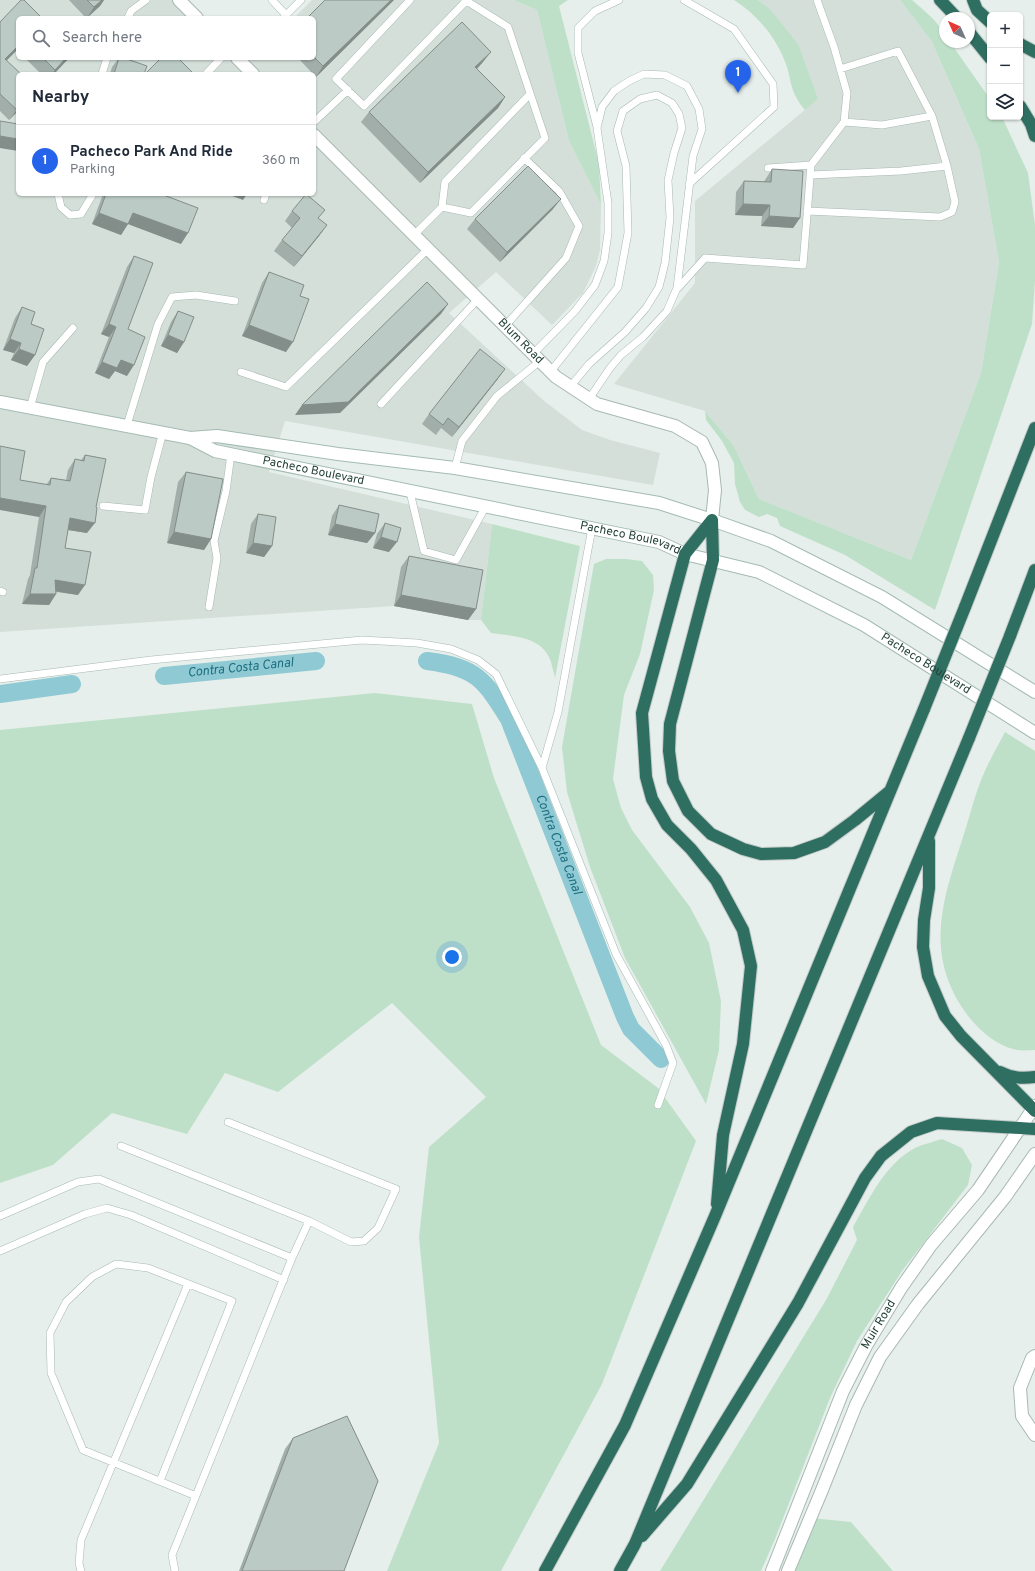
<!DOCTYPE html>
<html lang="en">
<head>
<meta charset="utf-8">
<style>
  :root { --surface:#fff; --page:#f6f6f7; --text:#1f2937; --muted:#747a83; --line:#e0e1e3; --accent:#2563eb }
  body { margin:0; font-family:Overpass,sans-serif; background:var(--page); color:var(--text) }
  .controls { position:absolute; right:12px; top:12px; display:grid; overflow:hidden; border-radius:6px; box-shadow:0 1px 3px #0004 }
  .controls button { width:36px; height:36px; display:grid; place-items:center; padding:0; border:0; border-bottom:1px solid var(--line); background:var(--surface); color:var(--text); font:20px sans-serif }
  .compass { position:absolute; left:939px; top:12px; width:36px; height:36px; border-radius:50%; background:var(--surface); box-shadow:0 1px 3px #0004; rotate:315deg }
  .you { position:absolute; left:452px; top:957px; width:14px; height:14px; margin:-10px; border:3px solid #fff; border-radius:50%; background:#1a73e8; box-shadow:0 0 0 6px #1a73e833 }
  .badge { display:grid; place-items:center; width:26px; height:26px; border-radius:50%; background:var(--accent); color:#fff; font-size:13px; font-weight:700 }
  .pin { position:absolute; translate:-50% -33px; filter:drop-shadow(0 1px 2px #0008) }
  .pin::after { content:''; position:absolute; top:21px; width:14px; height:12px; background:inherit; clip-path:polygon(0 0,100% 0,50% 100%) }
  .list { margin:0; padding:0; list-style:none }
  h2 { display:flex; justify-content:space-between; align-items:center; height:52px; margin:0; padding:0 16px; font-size:17px }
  h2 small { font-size:13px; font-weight:400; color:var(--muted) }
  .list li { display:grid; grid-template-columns:26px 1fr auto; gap:12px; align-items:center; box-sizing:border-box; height:72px; padding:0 16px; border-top:1px solid var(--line) }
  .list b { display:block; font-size:15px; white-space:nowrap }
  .list p { margin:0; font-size:13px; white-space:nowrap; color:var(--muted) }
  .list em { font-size:13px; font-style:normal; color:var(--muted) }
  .icon { flex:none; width:22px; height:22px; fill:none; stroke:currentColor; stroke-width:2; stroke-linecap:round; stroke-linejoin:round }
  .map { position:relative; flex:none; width:1035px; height:1571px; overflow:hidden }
  .search { position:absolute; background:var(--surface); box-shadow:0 1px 3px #0004; left:16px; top:16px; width:300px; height:44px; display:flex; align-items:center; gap:10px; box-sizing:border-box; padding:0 14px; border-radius:6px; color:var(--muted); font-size:15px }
  .panel { position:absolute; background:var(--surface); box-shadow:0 1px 3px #0004; left:16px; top:72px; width:300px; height:124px; border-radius:6px }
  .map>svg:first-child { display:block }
  .built { fill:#d4dfda; fill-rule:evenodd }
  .green { fill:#bfe0c8 }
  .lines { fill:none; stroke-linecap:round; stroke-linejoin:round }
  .canal { stroke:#8ec9d4; stroke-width:18 }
  .service-casing { stroke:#a8b8b2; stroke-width:8 }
  .minor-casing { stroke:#a8b8b2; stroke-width:14 }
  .tertiary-casing { stroke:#a8b8b2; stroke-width:14 }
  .secondary-casing { stroke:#a4bbb3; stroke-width:14 }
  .motorway-casing { stroke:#c2cac8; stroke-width:14 }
  .service { stroke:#fff; stroke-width:7 }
  .minor { stroke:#fff; stroke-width:12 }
  .tertiary { stroke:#fff; stroke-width:12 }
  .secondary { stroke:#fff; stroke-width:12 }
  .motorway { stroke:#2f6f62; stroke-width:12 }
  .motorway-bridge-casing { stroke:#c2cac8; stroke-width:14; stroke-linecap:butt }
  .motorway-bridge { stroke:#2f6f62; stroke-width:12 }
  .wall { fill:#a1aea9 }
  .shaded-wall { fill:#838d89 }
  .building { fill:#bbcac4; stroke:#838d89 }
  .labels { text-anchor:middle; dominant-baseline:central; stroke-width:4; stroke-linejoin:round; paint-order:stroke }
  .street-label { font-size:12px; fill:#24423a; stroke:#f7fbf9 }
  .water-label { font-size:13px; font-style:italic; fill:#1c6f80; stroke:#f7fbf9 }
</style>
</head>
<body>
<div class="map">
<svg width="1035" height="1571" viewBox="0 0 1035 1571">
  <rect width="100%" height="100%" fill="#e6efeb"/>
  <path class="built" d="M0,0h179l18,18h-179v40h219l8,8 8,-8h61v-40h-20l18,-18h201l24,10 32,131 32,64 -1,45 -4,16 -13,27 -31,32 -56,-53 -47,41 94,87 39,30 28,10 50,13 -7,32 -368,-64 -16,51 223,52 -11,96h-13l-74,-14 -394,26zM18,74h296v120h-296z
    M758,0h142l32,42 47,107 20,113 -18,111 -70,187 -152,-61 -25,-53 -29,-35 -91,-27 81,-101v-82l123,-102 -49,-91z"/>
  <path class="green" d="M513,0h55l-9,6 40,158 2,41 -32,-64 -32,-131z
    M734,0h24l11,8 29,36 20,55 -13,11c-3,-4 -7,-8 -9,-13 -5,-9 -6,-20 -9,-30 -9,-27 -28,-51 -53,-67z
    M900,0h12c12,11 33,25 33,42h5l40,57v18h12l26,56 7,52v56l-3,43 -97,286 -90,-55 -65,-29 -3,-8 -10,-4 -8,3 -14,-7 -5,-8 -5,-18 -1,-21 -12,-22 -16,-21 -1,-9 29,35 25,53 152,61 70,-187 18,-111 -20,-113 -47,-107z
    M492,524l88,22 -25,132c-2,-7 -3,-15 -6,-21 -10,-21 -38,-21 -58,-24l-10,-13z
    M606,559h20l16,2 11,14 1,15 -14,64 -16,41 -11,84 8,29 11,22 58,77 19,36 12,58 -2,49 -13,54 -81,-146 -35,-91 -23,-75 -5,-45 32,-183z
    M375,693l97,11 22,74 107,267 57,43 38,53 -94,243 -101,187h-114l52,-128 -20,-206 10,-90 57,-50 -94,-94 -114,89 -53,-19 -38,61 -75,-21 -59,52 -53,18v-453z
    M1005,732l30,19v299c-6,0 -13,1 -18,0 -20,-4 -37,-19 -49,-34 -45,-61 -26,-114 -5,-179 7,-21 12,-44 21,-64 6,-14 14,-27 21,-41z
    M942,1139l20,9 10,17 -4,20 -66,86 -45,70 -27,57 -55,141 -14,32h-101l166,-271 31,-60 -4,-13c16,-28 32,-63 62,-79 8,-4 18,-6 27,-9z
    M811,1518l40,4 42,49h-105z"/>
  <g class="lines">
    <g class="canal">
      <path id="s1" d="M427,661c49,6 57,18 82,58l116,298 6,12 30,30"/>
      <path id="s2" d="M164,676l152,-15"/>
      <path d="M0,694l72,-10"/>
    </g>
    <defs>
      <path id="service" d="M272,0l14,15
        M410,0l-74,79 28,27 102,-105
        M684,0l50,29 39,55 1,23 -85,77
        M128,18l3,-7 15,-11
        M283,18l18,-18
        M102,74l5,-16
        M206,74l15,-16
        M314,122l34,-32
        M844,122l38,3 50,-9
        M597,127l-19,-74v-25l17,-17 24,-11
        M768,168l43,-3
        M810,175l91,-4 46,-5
        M58,194l3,13 9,8 11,-1 12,-20
        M264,200l2,-6
        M442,207l3,-25 85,-88
        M807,211l133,6 12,-5 3,-10 -8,-36 -15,-50 -34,-65 -58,18
        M414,235l28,-28 29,6 74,-75 -37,-111 -43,-27
        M678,288l27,-30 98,7 8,-100 33,-43 3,-29 -13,-46 -17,-47
        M505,326l61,-68 13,-32 -20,-35 -35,-33
        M533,354l42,-43 20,-26 9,-24 4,-28v-30l-11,-75 5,-21 12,-16 15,-10 15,-7 21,1 22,11 12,23 3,20 -9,27 -16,132 -10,23 -24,26 -22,18 -11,13 -21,31
        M551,371l67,-84 10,-54 -2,-67 -9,-35 6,-20 17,-12 17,-4 15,8 7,11 3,14 -8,25 -6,27 2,38 -5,45 -6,24 -13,21 -21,24 -36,32 -19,23
        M241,372l45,15 142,-138
        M381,404l97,-105
        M30,408l13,-46 30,-34
        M127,425l31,-101 14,-27 24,-2 39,6
        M455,468l7,-27 35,-45 43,-35
        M410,492l14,59 32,9 30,-54
        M103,506l42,4 6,-33 12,-45
        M0,591l3,1
        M209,607l8,-49 -3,-17 12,-50 5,-37
        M0,679l151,-19 211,-20 55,3 34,6 27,11 18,14 46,94 16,-56 34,-184
        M542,768l74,186 50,91 7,18 -15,42
        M121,1146l188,75 42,21 13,-1 14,-13 18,-39 -168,-67
        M0,1216l78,-34 21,-3 193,79
        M0,1251l85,-37 22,-6 24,7 153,65
        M160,1481l72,-180 -84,-33 -32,-4 -24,13 -26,25 -16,31 1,40 32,77 113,46
        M81,1571l-2,-8 2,-23 107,-256
        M175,1571l-3,-16 120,-297 17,-37"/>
      <path id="minor" d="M1035,1356l-3,2 -12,30 2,28 13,19"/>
      <g id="tertiary">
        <path d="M179,0l18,18"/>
        <path d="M237,58l16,16"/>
        <path id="s3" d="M314,135l242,242 41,27 78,22 27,16 10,21 3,27 -3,30"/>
        <path id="s4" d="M772,1571l71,-180 23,-45 35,-58 30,-43 47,-55 42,-62"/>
        <path d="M788,1571l34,-81 34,-85 24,-48 38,-53 87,-107 30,-43"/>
      </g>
      <g id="secondary">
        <path id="s5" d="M0,402l190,36 25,13 444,91 26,12 74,18 105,53 171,108"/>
        <path d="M190,438l27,-2 121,18 117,14 204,35 53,17 59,21 111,56 153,95"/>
        <path d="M1020,1128l15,-22"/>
      </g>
      <path id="motorway" d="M940,0l17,18
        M973,0l4,10 13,12
        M969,32l21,26
        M1020,44l15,8
        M1020,106l11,18 4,12
        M712,520l-27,34 -43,159 4,64 6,22 15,26 24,24 25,31 27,50 8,36 -8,78 -20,91 -6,69
        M712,520l1,40 -43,164 -1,27 4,30 15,30 23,23 32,15 18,5 33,-1 31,-11 30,-22 34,-28
        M965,607l70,-179
        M1010,636l25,-66
        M929,841v47l-5,32 -1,27 5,29 17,40 16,20 74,75
        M1000,1072c11,6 22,7 35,5
        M642,1536l45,-52 111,-181 67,-125 16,-22 30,-24 26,-9 98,6
        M545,1571l80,-146 90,-209 209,-507
        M620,1571l15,-27 334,-806"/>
    </defs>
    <use href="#service" class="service-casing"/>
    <use href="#minor" class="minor-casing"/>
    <use href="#tertiary" class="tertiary-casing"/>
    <use href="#secondary" class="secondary-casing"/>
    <use href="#motorway" class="motorway-casing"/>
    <use href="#service" class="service"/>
    <use href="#minor" class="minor"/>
    <use href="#tertiary" class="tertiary"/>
    <use href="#secondary" class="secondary"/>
    <use href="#motorway" class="motorway"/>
    <defs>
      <path id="motorway-bridge" d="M924,709l41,-102
        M969,738l41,-102"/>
    </defs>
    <use href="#motorway-bridge" class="motorway-bridge-casing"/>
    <use href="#motorway-bridge" class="motorway-bridge"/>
  </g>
  <path class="wall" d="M69,0h35l-4,6 -14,12z
    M394,0l-78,77 -2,-3h-1l-15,-16h16v-40z
    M18,18v33l-1,-1 -10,10 11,51 -9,9 -9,-9v-89z
    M25,58h44l-15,16h-13z
    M119,58h5l20,16h-34l2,-7z
    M483,62l-6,7 28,28 -7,11 -78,75 -59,-61 8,-10z
    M772,169l28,49 -7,10 -32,-2 1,-10 -27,-1 1,-23 8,-11 20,1 1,-2z
    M103,194h58l20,50 -53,-20 -7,11 -29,-11z
    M553,209l-53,53 -33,-33 8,-10z
    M292,211l27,8 8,6 -8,11 -25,31 -20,-16 8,-11 10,-12 -7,-7z
    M134,256l-6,73 -1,47 -12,-5 -6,8 -14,-6 14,-36 -8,-3 26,-67z
    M269,272l31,24 -14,56 -44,-16 20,-53z
    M22,307l9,17 4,31 -8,11 -16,-6 3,-7 -11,-3 12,-32z
    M178,311l6,31 -7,11 -16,-7 10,-24z
    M505,369l-8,11 -45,57 -11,-9 -5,7 -14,-11 7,-10z
    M85,455l2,78 -19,-3 -3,18 13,47 -22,-3v2l-7,11 -27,-1 6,-25 2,-4 9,-58 -19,-37 26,5 5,-7 15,2 2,-10 7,-11 6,1z
    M186,472l25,67 -7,11 -37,-7 11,-61z
    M339,505l36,28 -8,10 -39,-8 4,-19z
    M258,514l14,32 -8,11 -18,-4 5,-29z
    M385,523l4,29 -16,-4 4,-14z
    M409,556l67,53 -8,11 -74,-14 7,-39z
    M293,1438l51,133h-105l46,-122z"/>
  <path class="shaded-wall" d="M102,0h2l-4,6 -13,12 7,-11z
    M391,0h3l-78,77 7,-11z
    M18,46v2l-1,2 -17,17 5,-8z
    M491,52l-8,10 -15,16 7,-11z
    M66,58h3l-15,16h-2l3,-4z
    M505,97l-7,11 -78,75 8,-11z
    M18,108v3l-9,9 8,-10z
    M0,136l18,3v12l-18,-3z
    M227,194h20l-4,6z
    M561,199l-8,10 -53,53 7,-10z
    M743,204l27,1 -8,11 -27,-1z
    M99,213h34l55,20 -7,11 -53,-20 -7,11 -29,-11z
    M769,216l31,2 -7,10 -32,-2z
    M327,225l-8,11 -25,31 8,-11z
    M448,304l-7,10 -101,99 -45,2 7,-10z
    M109,324l7,3 -7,10 -8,-3z
    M249,325l44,17 -7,10 -44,-16z
    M168,335l16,7 -7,11 -16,-7z
    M10,339l11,4 -7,10 -11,-3z
    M19,349l16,6 -8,11 -16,-6z
    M121,360l13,5 -7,11 -12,-5 -6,8 -14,-6 7,-11z
    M505,369l-8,11 -45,57 7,-10z
    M0,498l46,8 -7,11 -39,-7z
    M70,518l25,5 -8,10 -25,-4z
    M335,524l40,9 -8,10 -39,-8z
    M174,532l37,7 -7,11 -37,-7z
    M381,537l16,5 -8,10 -16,-4z
    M253,543l19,3 -8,11 -18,-4z
    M55,580l30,5 -7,10 -30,-5z
    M30,594h26l-7,11 -27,-1z
    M401,595l75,14 -8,11 -74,-14z"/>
  <path class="building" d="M21,0h3l18,18h-24v28l-13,13 16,15h-3v34l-1,2 -17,-16v-72z
    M87,0h15l-8,7z
    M325,0h66l-68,66 -9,-9v-39h-7z
    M462,22l29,30 -16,15 30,30 -77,75 -59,-60z
    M43,58h23l-11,12z
    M119,58h5l23,8 -3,8h-30z
    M161,58h17l16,16h-49z
    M0,121l18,3v15l-18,-3z
    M528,166l33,33 -54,53 -32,-33z
    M772,169l31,2 -3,47 -31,-2 1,-11 -27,-1 1,-23 27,1z
    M106,194h55l37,14 -10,25 -55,-20 -5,11 -29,-11z
    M306,194l19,16 -7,8 9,7 -25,31 -20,-16 18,-22 -8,-7z
    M134,256l19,7 -25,66 17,8 -11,28 -13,-5 -4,8 -15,-6 14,-35 -7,-3z
    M269,272l35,13 -4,11 9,3 -16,43 -44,-17z
    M427,282l21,22 -100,98 -46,3z
    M22,307l13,5 -4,12 13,5 -9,26 -16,-6 2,-6 -11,-4z
    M178,311l16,6 -10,25 -16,-7z
    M480,349l25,20 -46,58 -11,-9 -5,7 -14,-11z
    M0,446l25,5 -5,29 30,5 1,-7 19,3 5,-22 9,2 1,-6 21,4 -10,48 1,1 -2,15 -25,-5 -5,30 26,4 -6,33 -30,-5 1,14h-26l5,-26h2l9,-62 -46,-8z
    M186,472l37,7 -12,60 -37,-7z
    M339,505l40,9 -4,19 -40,-9z
    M258,514l18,3 -4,29 -19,-3z
    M385,523l16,5 -4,14 -16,-5z
    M409,556l74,14 -7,39 -75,-14z
    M347,1416l31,65 -34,90h-102l51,-133z"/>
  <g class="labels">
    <g class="street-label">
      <text stroke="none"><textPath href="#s3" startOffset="292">Blum Road</textPath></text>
      <text stroke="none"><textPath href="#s5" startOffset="322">Pacheco Boulevard</textPath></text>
      <text stroke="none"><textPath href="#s5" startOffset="646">Pacheco Boulevard</textPath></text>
      <text stroke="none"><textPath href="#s5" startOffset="970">Pacheco Boulevard</textPath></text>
      <text stroke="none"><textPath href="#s4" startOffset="269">Muir Road</textPath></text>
    </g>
    <g class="water-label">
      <text stroke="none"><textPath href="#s2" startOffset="77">Contra Costa Canal</textPath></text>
      <text stroke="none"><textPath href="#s1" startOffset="241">Contra Costa Canal</textPath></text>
    </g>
  </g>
</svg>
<div class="controls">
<button>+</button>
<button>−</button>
<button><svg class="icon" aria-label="layers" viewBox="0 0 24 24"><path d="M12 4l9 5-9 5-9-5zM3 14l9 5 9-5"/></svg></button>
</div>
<svg class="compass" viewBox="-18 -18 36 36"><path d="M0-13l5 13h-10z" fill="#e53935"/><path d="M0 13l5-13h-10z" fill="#747a83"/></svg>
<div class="you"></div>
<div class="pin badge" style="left:738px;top:93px">1</div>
<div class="search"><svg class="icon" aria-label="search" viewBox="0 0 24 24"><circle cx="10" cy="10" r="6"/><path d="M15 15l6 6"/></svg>Search here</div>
<section class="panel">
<h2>Nearby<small></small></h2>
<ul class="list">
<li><span class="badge">1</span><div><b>Pacheco Park And Ride</b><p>Parking</p></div><em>360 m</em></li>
</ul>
</section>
</div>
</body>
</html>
